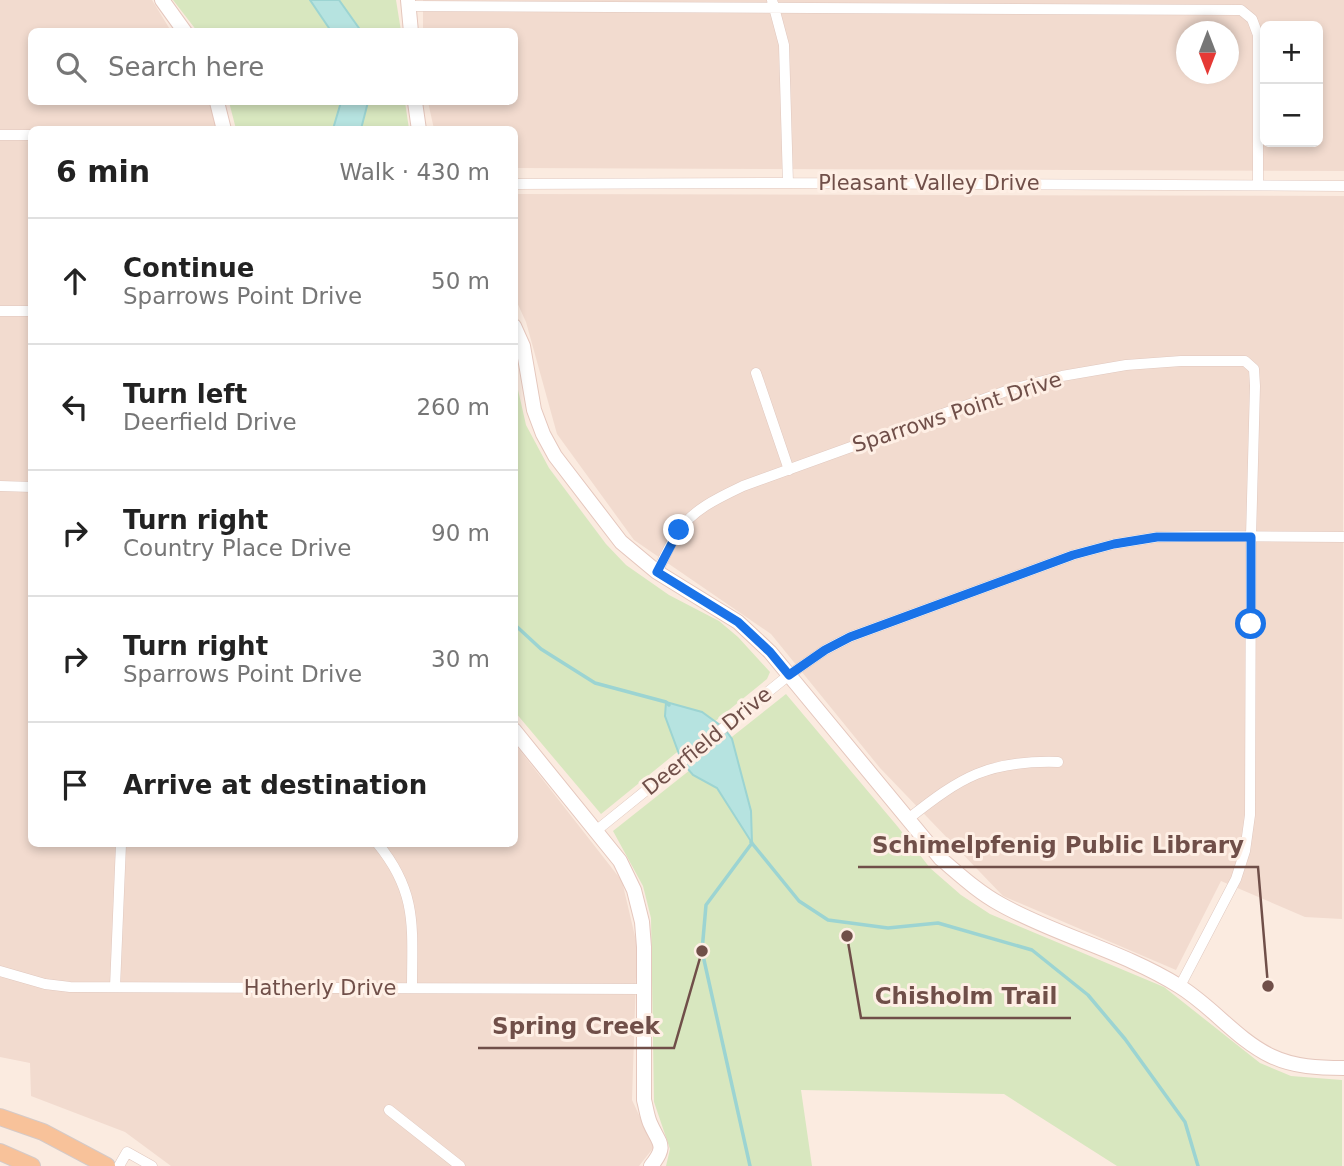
<!DOCTYPE html>
<html lang="en">
<head>
<meta charset="utf-8">
<style>
  :root { --surface:#fff; --page:#f6f6f6; --text:#222; --muted:#767676; --line:#e0e0e0 }
  body { margin:0; font-family:"DejaVu Sans",sans-serif; background:var(--page); color:var(--text) }
  .controls { position:absolute; right:21px; top:21px; display:grid; overflow:hidden; border-radius:10px; box-shadow:0 4px 10px #0003 }
  .controls button { width:63px; height:63px; display:grid; place-items:center; padding:0; border:0; border-bottom:2px solid var(--line); background:var(--surface); color:var(--text); font:35px sans-serif }
  .compass { position:absolute; left:1176px; top:21px; width:63px; height:63px; border-radius:50%; background:var(--surface); box-shadow:0 4px 10px #0003; rotate:180deg }
  .stop { position:absolute; width:21px; height:21px; margin:-16px; border:5px solid #1a73e8; border-radius:50%; background:#fff }
  .stop.end { background:#1a73e8; border-color:#fff; box-shadow:0 2px 7px #0008 }
  .list { margin:0; padding:0; list-style:none }
  h2 { display:flex; justify-content:space-between; align-items:center; height:91px; margin:0; padding:0 28px; font-size:30px }
  h2 small { font-size:23px; font-weight:400; color:var(--muted) }
  .list li { display:grid; grid-template-columns:46px 1fr auto; gap:21px; align-items:center; box-sizing:border-box; height:126px; padding:0 28px; border-top:2px solid var(--line) }
  .list b { display:block; font-size:26px; white-space:nowrap }
  .list p { margin:0; font-size:23px; white-space:nowrap; color:var(--muted) }
  .list em { font-size:23px; font-style:normal; color:var(--muted) }
  .icon { flex:none; width:38px; height:38px; fill:none; stroke:currentColor; stroke-width:2; stroke-linecap:round; stroke-linejoin:round }
  .map { position:relative; flex:none; width:1344px; height:1166px; overflow:hidden }
  .search { position:absolute; background:var(--surface); box-shadow:0 4px 10px #0003; left:28px; top:28px; width:490px; height:77px; display:flex; align-items:center; gap:18px; box-sizing:border-box; padding:0 24px; border-radius:10px; color:var(--muted); font-size:26px }
  .panel { position:absolute; background:var(--surface); box-shadow:0 4px 10px #0003; left:28px; top:126px; width:490px; height:721px; border-radius:10px }
  .map>svg:first-child { display:block }
  .residential { fill:#f2dbcf; fill-rule:evenodd }
  .green { fill:#d8e7bf }
  .water { fill:#b6e3e0; stroke:#9cd4d2; stroke-width:2 }
  .lines { fill:none; stroke-linecap:round; stroke-linejoin:round }
  .stream { stroke:#9cd4d2; stroke-width:3.5 }
  .street-casing { stroke:#e0c8bf; stroke-width:11 }
  .secondary-casing { stroke:#e5c7bd; stroke-width:16 }
  .primary-casing { stroke:#d4cac8; stroke-width:18 }
  .street { stroke:#fff; stroke-width:10 }
  .secondary { stroke:#fff; stroke-width:14 }
  .primary { stroke:#f8c29a; stroke-width:16 }
  .route { stroke:#1a73e8; stroke-width:9 }
  .labels { text-anchor:middle; dominant-baseline:central; stroke-width:6; stroke-linejoin:round; paint-order:stroke }
  .street-label { font-size:21px; fill:#704f49; stroke:#feefe5 }
  .leader { fill:none; stroke:#704f49; stroke-width:2.5 }
  .callout-dot { fill:#704f49; stroke:#feefe5; stroke-width:2.5 }
  .callout-label { font-size:23px; text-anchor:middle; font-weight:bold; fill:#704f49; stroke:#feefe5; stroke-width:6; stroke-linejoin:round; paint-order:stroke }
</style>
</head>
<body>
<div class="map">
<svg width="1344" height="1166" viewBox="0 0 1344 1166">
  <rect width="100%" height="100%" fill="#fbebe0"/>
  <path class="residential" d="M0,0h152l19,31 -139,1v70h178l6,27 -184,1v714h482l1,-100 107,137 15,64 -5,155 22,47 -15,19h-468l-46,-34 -94,-36 -1,-33 -30,-6z
    M423,0h921v171l-829,-3 -1,-38 -80,-1 -6,-27h86v-70h-91zM1265,26h53v116h-53zM1186,32h42v42h-42z
    M515,194l829,2 -2,723 -37,-2 -84,-36 -45,89 -173,-74 -123,-128 -109,-134 -137,-94 -77,-106 -31,-112 -11,-24z"/>
  <path class="green" d="M173,0h223l5,31h-204z
    M229,102h176l4,27h-173z
    M514,372l12,53 23,43 57,76 20,21 43,30 50,26 19,16 32,35 -3,7 -166,135 -86,-102z
    M786,694l112,133 32,41 31,27 29,19 174,73 96,76 31,13 51,4v86h-225l-113,-72 -203,-4 11,76h-146l4,-17 -16,-47 -3,-184 -8,-32 -30,-55z"/>
  <path class="water" d="M310,0h29l22,31h-30z
    M341,102h27l-7,27h-28z
    M666,702l36,10 22,16 8,11 19,72 1,32 -35,-55 -24,-13 -11,-13 -17,-46z"/>
  <g class="lines">
    <path class="stream" d="M514,624l27,25 54,34 71,19 3,3
      M751,842l48,59 29,19 60,8 50,-5 94,27 56,45 37,44 60,83 13,44
      M750,1166l-48,-215 4,-46 46,-62"/>
    <defs>
      <path id="street" d="M772,0l12,45 4,138
        M410,6l831,4 11,9 6,16v150
        M0,135h32
        M514,184l274,-1 556,3
        M0,311h32
        M756,373l33,97
        M0,486l32,1
        M657,572c7,-13 13,-28 21,-40 15,-23 42,-35 65,-46l266,-96 53,-14 64,-11 55,-4h64l9,8 1,17 -4,151 -1,278 -5,36 -9,28 -56,107
        M908,819c53,-42 80,-59 150,-57
        M597,830l192,-155 36,-25 25,-13 223,-82 41,-11 43,-7 41,-1 146,1
        M378,844c40,49 34,84 34,144
        M0,971l45,13 25,3 573,2
        M115,987l6,-143
        M389,1110l71,56
        M119,1166l8,-14 25,14"/>
      <path id="secondary" d="M162,0l23,32
        M408,0l3,32
        M217,102l7,28
        M415,102l4,28
        M514,326l9,20 11,64 9,24 12,22 66,86 36,30 81,50 32,30 171,207c19,16 37,33 59,45 57,32 123,47 179,82 33,20 57,53 92,70 23,11 48,12 73,12
        M514,730l106,131 14,29 8,32 2,25v153c2,7 3,16 6,23 9,21 18,22 1,43"/>
      <path id="primary" d="M0,1117l43,15 64,34
        M0,1152l32,14"/>
    </defs>
    <use href="#street" class="street-casing"/>
    <use href="#secondary" class="secondary-casing"/>
    <use href="#primary" class="primary-casing"/>
    <use href="#street" class="street"/>
    <use href="#secondary" class="secondary"/>
    <use href="#primary" class="primary"/>
  </g>
  <g class="lines">
    <path class="route" d="M679,530l-22,42 81,50 32,30 19,23 36,-25 25,-13 223,-82 41,-11 43,-7h94v87"/>
  </g>
  <g class="labels">
    <g class="street-label">
      <text x="929" y="183">Pleasant Valley Drive</text>
      <text transform="translate(957 412) rotate(-18)">Sparrows Point Drive</text>
      <text transform="translate(707 741) rotate(-39)">Deerfield Drive</text>
      <text x="320" y="988">Hatherly Drive</text>
    </g>
  </g>
  <path class="leader" d="M1268 986L1258 867H858M847 936L861 1018H1071M702 951L674 1048H478"/>
  <g class="callout-dot">
    <circle cx="1268" cy="986" r="7"/>
    <circle cx="847" cy="936" r="7"/>
    <circle cx="702" cy="951" r="7"/>
  </g>
  <g class="callout-label">
    <text x="1058" y="853">Schimelpfenig Public Library</text>
    <text x="966" y="1004">Chisholm Trail</text>
    <text x="576" y="1034">Spring Creek</text>
  </g>
</svg>
<div class="controls">
<button>+</button>
<button>−</button>
</div>
<svg class="compass" viewBox="-18 -18 36 36"><path d="M0-13l5 13h-10z" fill="#e53935"/><path d="M0 13l5-13h-10z" fill="#767676"/></svg>
<div class="stop" style="left:1251px;top:624px"></div>
<div class="stop end" style="left:679px;top:530px"></div>
<div class="search"><svg class="icon" aria-label="search" viewBox="0 0 24 24"><circle cx="10" cy="10" r="6"/><path d="M15 15l6 6"/></svg>Search here</div>
<section class="panel">
<h2>6 min<small>Walk · 430 m</small></h2>
<ul class="list">
<li><svg class="icon" aria-label="ahead" viewBox="0 0 24 24"><path d="M12 20V5M6 11l6-6 6 6"/></svg><div><b>Continue</b><p>Sparrows Point Drive</p></div><em>50 m</em></li>
<li><svg class="icon" aria-label="left" viewBox="0 0 24 24"><path d="M17 20v-9H6M10 6l-5 5 5 5"/></svg><div><b>Turn left</b><p>Deerfield Drive</p></div><em>260 m</em></li>
<li><svg class="icon" aria-label="right" viewBox="0 0 24 24"><path d="M7 20v-9h11M14 6l5 5-5 5"/></svg><div><b>Turn right</b><p>Country Place Drive</p></div><em>90 m</em></li>
<li><svg class="icon" aria-label="right" viewBox="0 0 24 24"><path d="M7 20v-9h11M14 6l5 5-5 5"/></svg><div><b>Turn right</b><p>Sparrows Point Drive</p></div><em>30 m</em></li>
<li><svg class="icon" aria-label="arrive" viewBox="0 0 24 24"><path d="M6 21V4h12l-3 4 3 4H6"/></svg><div><b>Arrive at destination</b></div></li>
</ul>
</section>
</div>
</body>
</html>
